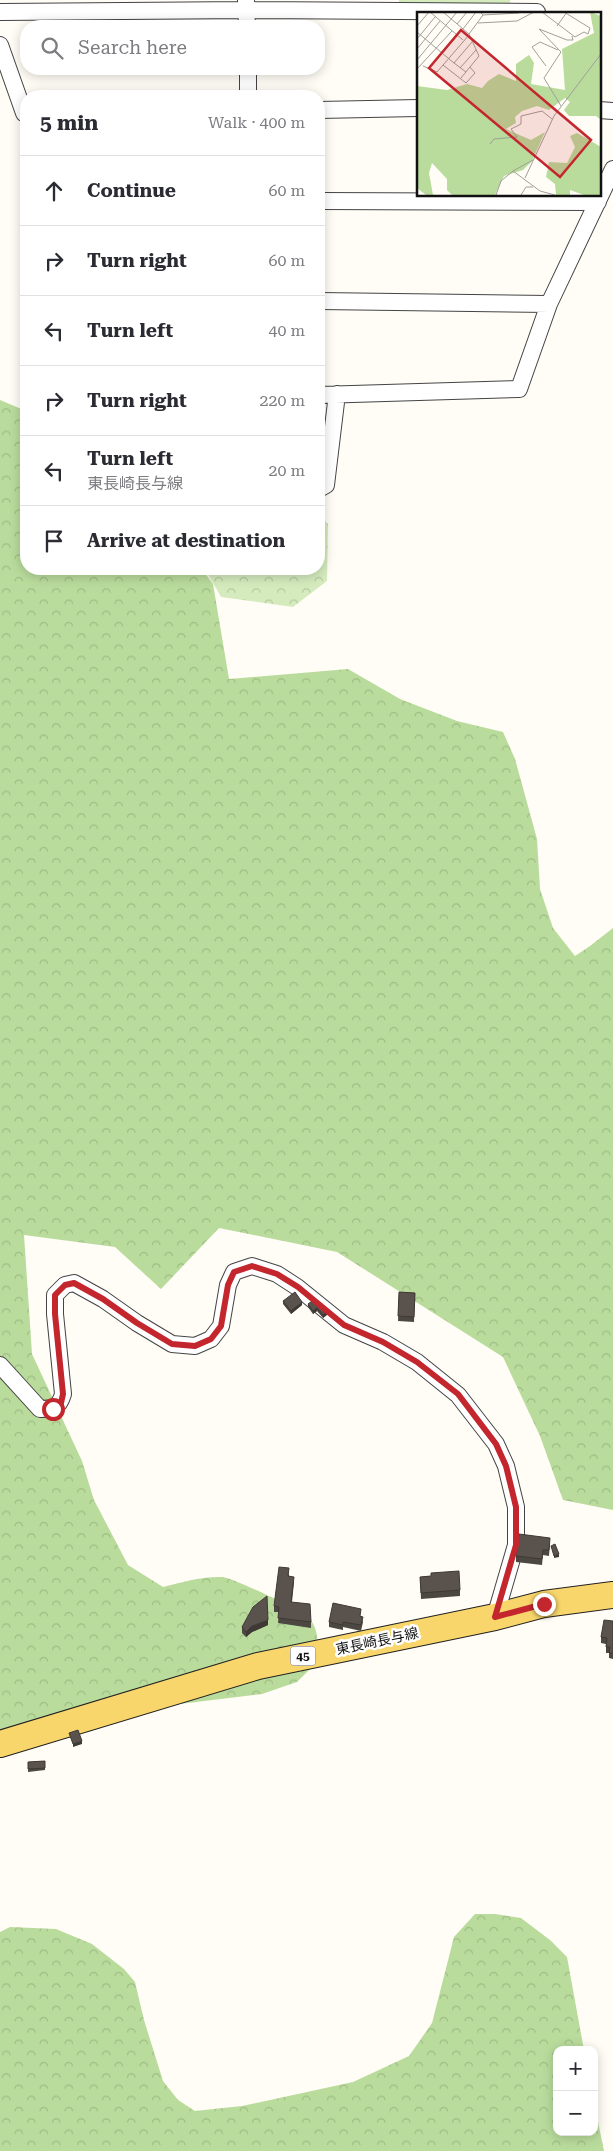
<!DOCTYPE html>
<html lang="en">
<head>
<meta charset="utf-8">
<style>
  :root { --surface:#fff; --page:#f7f7f7; --text:#2b2b33; --muted:#7c7c81; --line:#e1e1e2 }
  body { margin:0; font-family:"Roboto Serif","Noto Sans JP",serif; background:var(--page); color:var(--text) }
  .controls { position:absolute; right:15px; bottom:15px; display:grid; overflow:hidden; border-radius:10px; box-shadow:0 2px 12px #0003 }
  .controls button { width:45px; height:45px; display:grid; place-items:center; padding:0; border:0; border-bottom:1px solid var(--line); background:var(--surface); color:var(--text); font:25px sans-serif }
  .stop { position:absolute; width:15px; height:15px; margin:-11px; border:4px solid #c4262e; border-radius:50%; background:#fff }
  .stop.end { background:#c4262e; border-color:#fff; box-shadow:0 1px 5px #0008 }
  .list { margin:0; padding:0; list-style:none }
  h2 { display:flex; justify-content:space-between; align-items:center; height:65px; margin:0; padding:0 20px; font-size:21px }
  h2 small { font-size:16px; font-weight:400; color:var(--muted) }
  .list li { display:grid; grid-template-columns:32px 1fr auto; gap:15px; align-items:center; box-sizing:border-box; height:70px; padding:0 20px; border-top:1px solid var(--line) }
  .list b { display:block; font-size:19px; white-space:nowrap }
  .list p { margin:0; font-size:16px; white-space:nowrap; color:var(--muted) }
  .list em { font-size:16px; font-style:normal; color:var(--muted) }
  .icon { flex:none; width:28px; height:28px; fill:none; stroke:currentColor; stroke-width:2; stroke-linecap:round; stroke-linejoin:round }
  .map { position:relative; flex:none; width:613px; height:2151px; overflow:hidden }
  .search { position:absolute; background:var(--surface); box-shadow:0 2px 12px #0003; left:20px; top:20px; width:305px; height:55px; display:flex; align-items:center; gap:12px; box-sizing:border-box; padding:0 18px; border-radius:20px; color:var(--muted); font-size:19px }
  .panel { position:absolute; background:var(--surface); box-shadow:0 2px 12px #0003; left:20px; top:90px; width:305px; height:485px; border-radius:20px }
  .map>svg:first-child { display:block }
  .forest { fill:url(#forest-crowns) }
  .park { fill:url(#park-crowns) }
  .lines { fill:none; stroke-linecap:round; stroke-linejoin:round }
  .minor-casing { stroke:#444; stroke-width:18 }
  .primary-casing { stroke:#222; stroke-width:28 }
  .minor { stroke:#fff; stroke-width:16 }
  .primary { stroke:#f9d66b; stroke-width:26 }
  .wall { fill:#4d4742 }
  .shaded-wall { fill:#3f3936 }
  .building { fill:#5a524d; stroke:#3f3936 }
  .route { stroke:#c4262e; stroke-width:6 }
  .labels { text-anchor:middle; dominant-baseline:central; stroke-width:5; stroke-linejoin:round; paint-order:stroke }
  .shield { fill:#fff; stroke:#585858; stroke-width:1 }
  .shield-label { font-size:12px; font-weight:bold; fill:#111 }
  .street-label { font-size:14px; fill:#111; stroke:#fff }
  .inset-road { fill:none; stroke:#a09f9a; stroke-width:1 }
  .view { fill:#c4262e; fill-opacity:0.15; stroke:#c4262e; stroke-width:2.5 }
  .inset-edge { fill:none; stroke:#111; stroke-width:2.5 }
</style>
</head>
<body>
<div class="map">
<svg width="613" height="2151" viewBox="0 0 613 2151">
  <defs>
    <pattern id="forest-crowns" width="20" height="18" patternUnits="userSpaceOnUse" patternTransform="scale(1.25)"><rect width="20" height="18" fill="#b9dc9c"/><path d="M2 6a3 3 0 1 1 6 0M12 15a3 3 0 1 1 6 0" fill="none" stroke="#9ebc85"/></pattern>
    <pattern id="park-crowns" width="20" height="18" patternUnits="userSpaceOnUse" patternTransform="scale(1.25)"><rect width="20" height="18" fill="#d5ebbd"/><path d="M2 6a3 3 0 1 1 6 0M12 15a3 3 0 1 1 6 0" fill="none" stroke="#b6c8a1"/></pattern>
  </defs>
  <rect width="100%" height="100%" fill="#fffdf5"/>
  <path class="forest" d="M0,400l26,11v158h176l11,15 16,95 119,-10 52,30 57,22 46,11 12,27 22,80 3,50 13,39 22,28 15,-10 23,-18v582l-50,-10 -23,-64 -37,-79 -166,-105 -118,-24 -58,61 -46,-42 -91,-12 8,119 50,107 12,39 34,65 35,22c20,-5 39,-11 60,-10 10,1 82,35 87,42 10,13 8,29 6,44l-19,19 -35,12 -91,11 -102,33 -69,8z
    M475,1914h20l26,4 29,22 17,17 17,93h-27v82h37v-30l10,49h-604v-219l10,-5 46,2 36,15 32,25 11,13 9,38 19,61 15,19 17,11 47,-5 111,-24 56,-26 23,-33 22,-86z"/>
  <path class="park" d="M399,0h111v6l-111,-1z
    M319,514l9,10 -1,57 -34,26 -72,-10 -16,-28h114z"/>
  <g class="lines">
    <defs>
      <path id="minor" d="M246,0l1,26
        M0,12l247,-2 290,2
        M0,45l24,68h2
        M248,69v27
        M319,110l99,-2
        M599,110l14,1
        M319,201l279,1
        M319,301l230,3
        M319,395l200,-6 30,-85 64,-135
        M319,489l7,-4 11,-91
        M0,1365l40,44c13,0 19,-1 23,-15l-8,-80v-19l10,-10 9,-2 29,16 34,24 35,21 23,2 16,-7 10,-13 7,-41 6,-13 18,-6 25,8 20,13 47,38 39,17 34,20 41,33 38,49 10,22 10,41v38l-21,72"/>
      <path id="primary" d="M0,1744l258,-78 237,-49 49,-13 69,-9"/>
    </defs>
    <use href="#minor" class="minor-casing"/>
    <use href="#primary" class="primary-casing"/>
    <use href="#minor" class="minor"/>
    <use href="#primary" class="primary"/>
  </g>
  <path class="wall" d="M399,1292l16,1 -1,29 -16,-1z
    M283,1301l19,4 -11,9 -8,-10z
    M308,1304l12,3 8,7 -5,4 -6,-7 -4,3 -5,-7z
    M550,1543l-1,13 -6,-1 -1,10 -26,-3v-6z
    M289,1573v3l5,6 -2,20 19,20v6l-33,-5 1,-11h-5v-6z
    M431,1576l29,14v6l-39,3 -1,-22z
    M361,1616l2,6 -2,9 -18,-4v3l-14,-3v-5z
    M613,1621v38l-4,-1v-5h-3v-9l-5,-1v-6z
    M268,1625l-16,7 -6,5 -4,-4v-6z
    M45,1761v9l-17,2v-10z"/>
  <path class="shaded-wall" d="M302,1302v3l-11,9v-3z
    M317,1308v3l-4,3v-3z
    M328,1311v3l-5,4v-3z
    M559,1554v3l-5,1v-2z
    M268,1620v5l-16,7 -6,5v-5l6,-6z
    M82,1741v3l-9,3v-3z"/>
  <path class="building" d="M295,1292l7,10 -11,9 -8,-10z
    M399,1292l16,1 -1,24 -16,-1z
    M315,1299l5,8 3,-2 5,6 -5,4 -6,-7 -4,3 -5,-7z
    M519,1534l31,4 -1,12h-6l-1,9 -26,-3z
    M555,1544l4,10 -5,2 -3,-10z
    M279,1567l10,1 -1,8 6,1 -3,25 19,2 1,18 -33,-4 1,-11 -5,-1z
    M459,1571l1,19 -39,3 -1,-16 11,-1v-3z
    M267,1596l1,24 -16,6 -6,6 -4,-5 11,-20z
    M333,1603l28,6 -1,7 3,1 -2,8 -18,-3v3l-14,-3z
    M604,1620l9,1v32h-4l1,-6h-4l1,-9 -6,-1z
    M78,1730l4,11 -9,3 -4,-11z
    M45,1761v7l-17,1v-7z"/>
  <g class="lines">
    <path class="route" d="M53,1409l8,-6 2,-9 -8,-80v-19l10,-10 9,-2 29,16 34,24 35,21 23,2 16,-7 10,-13 7,-41 6,-13 18,-6 25,8 21,13 46,38 39,17 34,20 41,32 38,50 10,22 10,41v38l-21,72 49,-13"/>
  </g>
  <g class="labels">
    <rect class="shield" x="290.5" y="1646.5" width="25" height="19" rx="4"/>
    <g class="shield-label">
      <text x="303" y="1656">45</text>
    </g>
    <g class="street-label">
      <text transform="translate(377 1641) rotate(-12)">東長崎長与線</text>
    </g>
  </g>
  <g transform="translate(417 12)">
    <rect width="184" height="184" fill="#fffdf5"/>
    <path d="M173,0l11,4v104l-5,-4h-27l-5,-6 6,-8 -5,-4 -16,12 -12,-4 -15,5 -7,6 1,6 -10,6 25,11 14,-8 -13,29 -9,9 -19,6 -9,19h-43l-5,-5v-11l-15,-16 -3,10 4,22h-7l-9,-7v-102l30,4 20,-6 15,4 6,-7 11,-7 17,7v-17l13,-9 5,8 -3,21 34,6 -3,-41 32,-16zM160,121l24,14v48h-17l-14,-5v5h-14l-1,-11 -9,-7 3,-15 18,1 8,-16 -5,-11z" fill="#b9dc9c"/>
    <path class="inset-road" d="M13,0l33,28M26,0l26,22 10,22 -18,22M63,0l3,3 36,-2M125,0l33,25 9,-5 4,2 2,-6 -26,-16M61,11l39,-2 17,-9M40,12l10,-12M0,14l12,-14M140,14l10,-14M46,17l13,-17M0,20l37,31M52,22l14,-19M0,27l18,-22M0,37l23,-28M144,40l-22,-23 28,11h6l-1,-4M144,40l-17,26 17,28M0,48l40,-48M26,53l23,18 9,-10 -5,-6M6,54l14,6 32,-37M129,54l-14,-19 8,-5 18,8M43,56l16,-18M0,57l35,-38M12,57l28,-33M49,60l-12,-9 18,-21M73,132l4,-5 23,-2 -6,-8 10,-5v-8l21,-5 10,8M116,148l-20,11 27,20 15,4M108,166l29,-62 47,-62M79,183l5,-14 12,-10M104,183l5,-8h7"/>
    <path class="view" d="M44,18l130,110 -31,37 -131,-109z"/>
    <rect width="184" height="184" class="inset-edge"/>
  </g>
</svg>
<div class="controls">
<button>+</button>
<button>−</button>
</div>
<div class="stop" style="left:53px;top:1409px"></div>
<div class="stop end" style="left:544px;top:1604px"></div>
<div class="search"><svg class="icon" aria-label="search" viewBox="0 0 24 24"><circle cx="10" cy="10" r="6"/><path d="M15 15l6 6"/></svg>Search here</div>
<section class="panel">
<h2>5 min<small>Walk · 400 m</small></h2>
<ul class="list">
<li><svg class="icon" aria-label="ahead" viewBox="0 0 24 24"><path d="M12 20V5M6 11l6-6 6 6"/></svg><div><b>Continue</b></div><em>60 m</em></li>
<li><svg class="icon" aria-label="right" viewBox="0 0 24 24"><path d="M7 20v-9h11M14 6l5 5-5 5"/></svg><div><b>Turn right</b></div><em>60 m</em></li>
<li><svg class="icon" aria-label="left" viewBox="0 0 24 24"><path d="M17 20v-9H6M10 6l-5 5 5 5"/></svg><div><b>Turn left</b></div><em>40 m</em></li>
<li><svg class="icon" aria-label="right" viewBox="0 0 24 24"><path d="M7 20v-9h11M14 6l5 5-5 5"/></svg><div><b>Turn right</b></div><em>220 m</em></li>
<li><svg class="icon" aria-label="left" viewBox="0 0 24 24"><path d="M17 20v-9H6M10 6l-5 5 5 5"/></svg><div><b>Turn left</b><p>東長崎長与線</p></div><em>20 m</em></li>
<li><svg class="icon" aria-label="arrive" viewBox="0 0 24 24"><path d="M6 21V4h12l-3 4 3 4H6"/></svg><div><b>Arrive at destination</b></div></li>
</ul>
</section>
</div>
</body>
</html>
